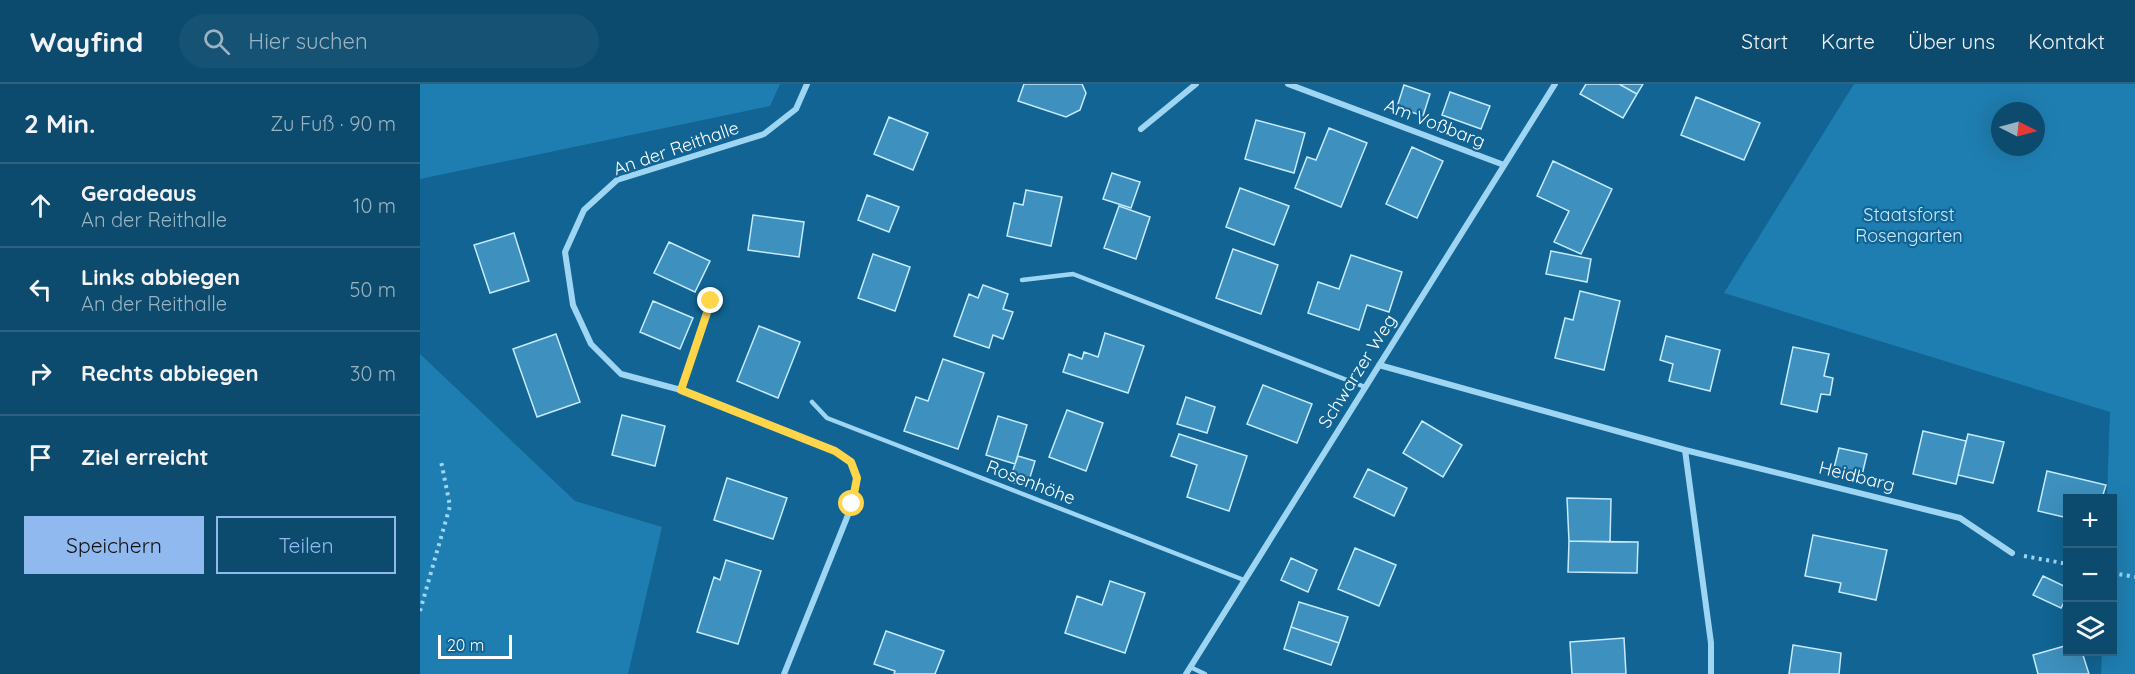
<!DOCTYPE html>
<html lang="de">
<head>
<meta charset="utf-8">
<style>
  :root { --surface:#0d4b6e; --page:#165273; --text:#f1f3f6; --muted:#9ab3c2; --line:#2d6381; --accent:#90b9f0 }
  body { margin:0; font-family:Quicksand,sans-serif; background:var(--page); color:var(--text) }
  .controls { position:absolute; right:18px; bottom:18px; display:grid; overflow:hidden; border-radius:0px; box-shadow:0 6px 24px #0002 }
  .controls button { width:54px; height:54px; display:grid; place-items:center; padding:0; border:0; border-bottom:2px solid var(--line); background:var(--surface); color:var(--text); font:30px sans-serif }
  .compass { position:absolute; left:1571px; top:18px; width:54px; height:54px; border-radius:50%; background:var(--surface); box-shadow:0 6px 24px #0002; rotate:96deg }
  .scale { position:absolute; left:18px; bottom:15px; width:74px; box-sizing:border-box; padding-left:6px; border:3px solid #fff; border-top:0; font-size:16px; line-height:21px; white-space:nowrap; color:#fff; -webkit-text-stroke:4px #116493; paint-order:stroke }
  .stop { position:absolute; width:18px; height:18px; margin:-14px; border:4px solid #ffd54a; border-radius:50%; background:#fff }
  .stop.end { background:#ffd54a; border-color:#fff; box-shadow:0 2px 6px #0008 }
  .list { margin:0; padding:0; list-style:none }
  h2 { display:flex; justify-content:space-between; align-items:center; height:78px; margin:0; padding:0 24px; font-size:26px }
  h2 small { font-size:20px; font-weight:400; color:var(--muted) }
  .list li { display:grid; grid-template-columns:39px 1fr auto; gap:18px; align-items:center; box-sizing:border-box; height:84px; padding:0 24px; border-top:2px solid var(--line) }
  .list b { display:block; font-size:22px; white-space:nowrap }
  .list p { margin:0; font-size:20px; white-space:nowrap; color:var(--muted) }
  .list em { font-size:20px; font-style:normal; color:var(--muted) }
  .actions { display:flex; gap:12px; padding:18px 24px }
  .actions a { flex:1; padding:14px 0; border:2px solid var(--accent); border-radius:0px; text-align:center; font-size:21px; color:var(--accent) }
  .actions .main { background:var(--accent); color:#111 }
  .icon { flex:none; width:33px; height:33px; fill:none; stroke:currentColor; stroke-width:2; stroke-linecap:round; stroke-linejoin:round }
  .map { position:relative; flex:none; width:1715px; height:590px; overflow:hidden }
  header { display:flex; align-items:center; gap:36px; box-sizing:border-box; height:84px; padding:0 30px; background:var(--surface); border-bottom:2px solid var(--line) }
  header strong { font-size:28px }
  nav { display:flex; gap:33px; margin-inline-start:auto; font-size:21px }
  .search { width:420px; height:54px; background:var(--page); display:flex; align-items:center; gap:15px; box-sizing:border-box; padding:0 21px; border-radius:33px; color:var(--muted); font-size:22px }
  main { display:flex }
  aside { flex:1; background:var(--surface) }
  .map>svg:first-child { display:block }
  .green { fill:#1f7eb1; fill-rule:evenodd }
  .building { fill:#3e90be; stroke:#c6eafd; stroke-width:1.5 }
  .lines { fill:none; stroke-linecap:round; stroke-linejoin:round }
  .path { stroke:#9ed5f3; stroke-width:4; stroke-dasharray:3 4.5; stroke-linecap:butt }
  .lane { stroke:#9ed5f3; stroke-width:4.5 }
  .street { stroke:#9ed5f3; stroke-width:6 }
  .route { stroke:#ffd54a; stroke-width:8 }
  .labels { text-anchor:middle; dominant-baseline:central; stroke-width:4.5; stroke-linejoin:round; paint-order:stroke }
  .street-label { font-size:18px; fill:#fff; stroke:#116493 }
  .park-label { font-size:18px; fill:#c6eafd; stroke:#116493 }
</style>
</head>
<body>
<header>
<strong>Wayfind</strong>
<div class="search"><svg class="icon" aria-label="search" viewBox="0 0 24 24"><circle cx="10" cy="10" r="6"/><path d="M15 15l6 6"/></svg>Hier suchen</div>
<nav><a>Start</a><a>Karte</a><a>Über uns</a><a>Kontakt</a></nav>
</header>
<main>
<aside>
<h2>2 Min.<small>Zu Fuß · 90 m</small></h2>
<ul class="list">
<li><svg class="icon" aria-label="ahead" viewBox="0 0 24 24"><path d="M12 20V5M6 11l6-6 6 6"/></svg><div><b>Geradeaus</b><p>An der Reithalle</p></div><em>10 m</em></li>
<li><svg class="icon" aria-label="left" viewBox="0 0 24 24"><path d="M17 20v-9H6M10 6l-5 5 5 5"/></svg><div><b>Links abbiegen</b><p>An der Reithalle</p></div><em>50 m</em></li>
<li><svg class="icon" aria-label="right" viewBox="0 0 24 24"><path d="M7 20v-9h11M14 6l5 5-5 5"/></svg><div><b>Rechts abbiegen</b></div><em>30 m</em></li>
<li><svg class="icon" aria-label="arrive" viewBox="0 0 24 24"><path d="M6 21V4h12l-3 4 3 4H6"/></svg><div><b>Ziel erreicht</b></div></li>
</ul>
<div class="actions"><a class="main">Speichern</a><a>Teilen</a></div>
</aside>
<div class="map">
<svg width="1715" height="590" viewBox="0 0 1715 590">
  <rect width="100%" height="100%" fill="#116493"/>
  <path class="green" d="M0,0h360l-10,22 -350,73z
    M1434,0h281v590h-34l1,-22h10v-154h-5l3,-86 -386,-119zM1580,27h36v36h-36z
    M0,270l155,147 87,26 -34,147h-208z"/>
  <path class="building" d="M604,0h58l4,9 -6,17 -14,7 -48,-16z
    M1166,0h33l18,10 -14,24 -43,-24z
    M1199,0h24l-6,10z
    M984,1l26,9 -7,22 -26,-9z
    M1030,8l40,14 -9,23 -39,-14z
    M1276,13l64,26 -16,37 -63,-25z
    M469,33l39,16 -15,37 -39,-16z
    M836,36l49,13 -11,40 -49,-14z
    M909,44l38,15 -26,64 -46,-19 12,-31 9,3z
    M992,63l31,14 -26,57 -31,-14z
    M1133,77l59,28 -31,65 -27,-12 15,-31 -32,-15z
    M692,89l28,9 -9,26 -28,-9z
    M820,104l49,18 -15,39 -48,-18z
    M606,106l36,7 -11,49 -44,-10 7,-33 9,2z
    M447,111l32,12 -10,25 -31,-12z
    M699,122l31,11 -14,42 -32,-11z
    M333,131l51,7 -5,35 -51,-7z
    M94,149l15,48 -39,12 -16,-48z
    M249,158l41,19 -15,31 -41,-19z
    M813,165l45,16 -17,49 -45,-16z
    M1131,167l40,8 -4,23 -41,-8z
    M453,170l37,13 -15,44 -37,-13z
    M931,171l51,17 -13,40 -22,-7 -8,25 -51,-17 10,-31 21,7z
    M563,201l25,9 -5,15 10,3 -10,27 -10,-4 -4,13 -35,-12 15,-42 9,4z
    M1160,207l40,10 -16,69 -49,-12 10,-40 8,2z
    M233,217l40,17 -13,31 -40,-17z
    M339,242l41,16 -22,56 -41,-17z
    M685,249l39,13 -16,47 -65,-21 6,-18 13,5 2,-7 14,5z
    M136,250l24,68 -43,15 -24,-68z
    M1246,252l54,14 -10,41 -41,-10 4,-17 -13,-4z
    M1373,263l36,7 -5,22 9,2 -3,17 -9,-1 -4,18 -36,-8z
    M523,275l41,14 -26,76 -54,-18 12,-34 12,4z
    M843,301l49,19 -15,39 -50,-19z
    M766,313l29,10 -8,26 -30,-9z
    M647,326l36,13 -17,48 -37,-14z
    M202,331l43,11 -10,40 -43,-11z
    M578,332l29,9 -12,39 -29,-9z
    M1002,337l40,24 -19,32 -40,-24z
    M1503,347l43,10 -10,43 -43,-10z
    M759,350l68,22 -18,55 -42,-14 10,-32 -26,-9z
    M1548,350l36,8 -11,41 -35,-8z
    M1419,364l28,6 -5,21 -28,-7z
    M598,372l17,5 -8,26 -18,-6z
    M948,385l39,19 -13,28 -40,-19z
    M1627,387l59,14 -4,13h-34v20l-30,-7z
    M307,394l60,20 -14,41 -59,-19z
    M1147,414l44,1 -1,43 -41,-1z
    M1393,451l74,15 -11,50 -37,-8 2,-9 -36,-7z
    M1149,457l69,1 -1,31 -69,-1z
    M935,464l41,17 -17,41 -41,-17z
    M871,474l26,12 -9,22 -27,-12z
    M306,476l35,11 -23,73 -41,-12 17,-55 6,3z
    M1623,492l25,12v7l-7,13 -28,-13z
    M690,497l35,12 -20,60 -60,-20 12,-37 25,9z
    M879,518l49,15 -9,26 -48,-16z
    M871,543l48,16 -8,22 -47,-16z
    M466,547l58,20 -9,23h-41l1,-3 -21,-7z
    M1204,554l2,36h-54l-2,-32z
    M1373,561l48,8 -2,21h-50z
    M1648,561v7h14l7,22h-51l-5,-19z"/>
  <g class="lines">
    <path class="path" d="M1604,472l44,8
      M1692,489l23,4
      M0,527l30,-105 -9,-45"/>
    <path class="lane" d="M602,196l51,-6 292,113
      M261,306l30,-89
      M392,318l15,16 417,162
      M770,583l15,7"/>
    <path class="street" d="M868,0l216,81
      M721,45l55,-45
      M959,281l306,85 275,68 52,35
      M1265,366l26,193v31
      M364,590l68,-169 5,-27 -6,-16 -16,-11 -154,-61 -60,-16 -30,-30 -18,-39 -8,-53 19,-42 33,-30 147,-46 32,-25 11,-25
      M766,590l369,-590"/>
  </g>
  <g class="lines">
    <path class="route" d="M291,217l-30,89 154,61 16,11 6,16 -5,26"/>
  </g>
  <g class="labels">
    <g class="street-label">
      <text transform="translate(1015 39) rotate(21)">Am Voßbarg</text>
      <text transform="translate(256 64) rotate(-19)">An der Reithalle</text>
      <text transform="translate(937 287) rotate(-58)">Schwarzer Weg</text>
      <text transform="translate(1437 392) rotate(14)">Heidbarg</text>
      <text transform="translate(611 398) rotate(21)">Rosenhöhe</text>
    </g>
    <g class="park-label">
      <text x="1489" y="130">Staatsforst<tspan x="1489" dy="21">Rosengarten</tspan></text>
    </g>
  </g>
</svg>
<div class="controls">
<button>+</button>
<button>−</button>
<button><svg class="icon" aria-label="layers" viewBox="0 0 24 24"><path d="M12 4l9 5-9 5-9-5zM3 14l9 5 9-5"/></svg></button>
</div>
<svg class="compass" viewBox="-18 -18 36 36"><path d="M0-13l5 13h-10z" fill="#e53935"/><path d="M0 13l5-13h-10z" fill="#9ab3c2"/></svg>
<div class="scale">20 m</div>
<div class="stop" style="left:432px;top:420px"></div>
<div class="stop end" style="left:291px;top:217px"></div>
</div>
</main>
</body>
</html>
